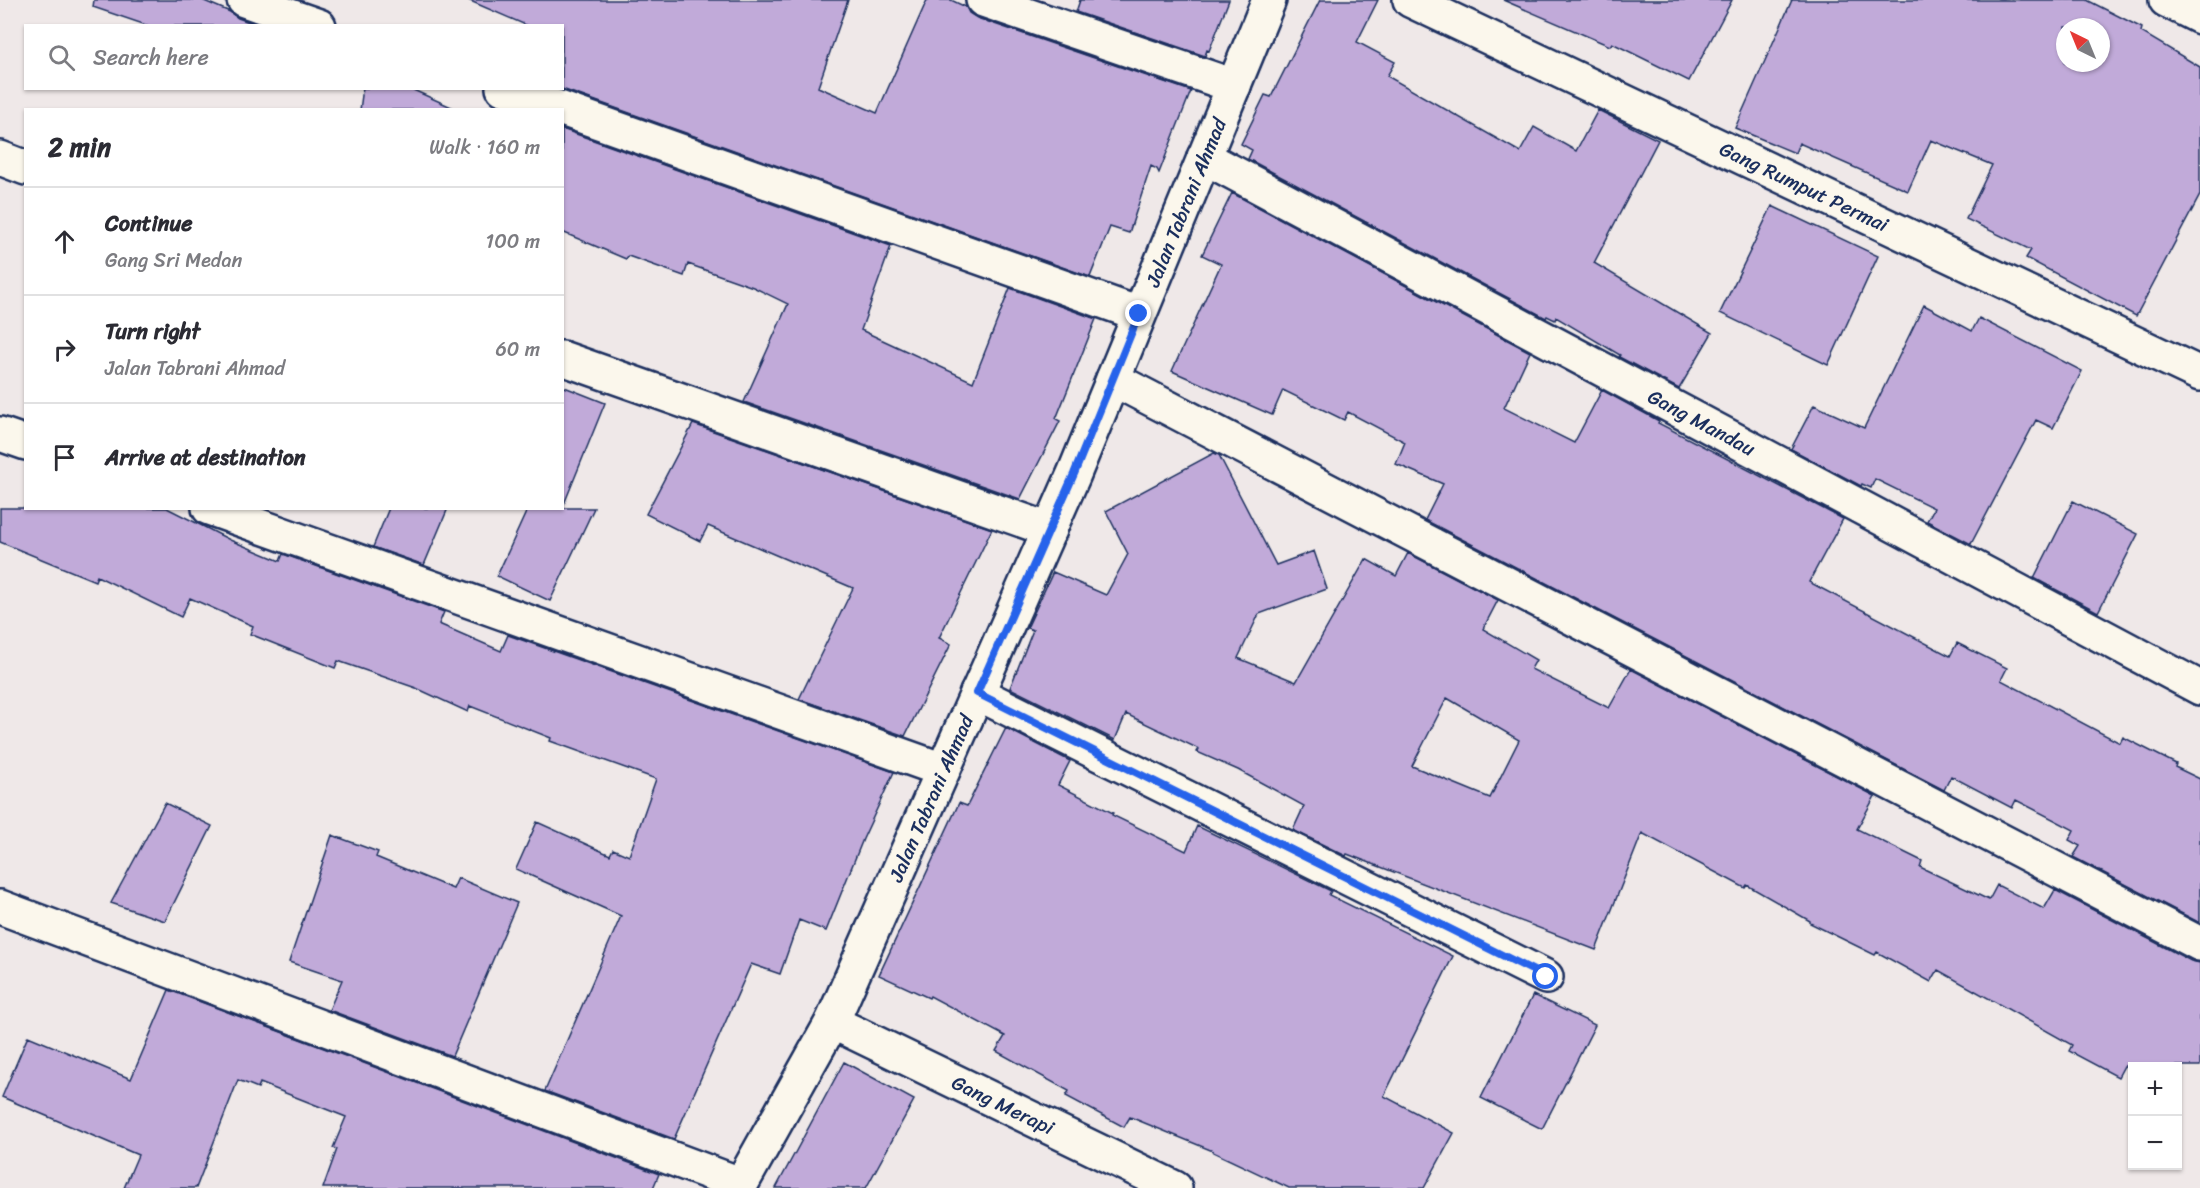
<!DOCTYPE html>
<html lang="en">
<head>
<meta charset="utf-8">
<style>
  :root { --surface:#fff; --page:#f2f2f3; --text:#2b2b33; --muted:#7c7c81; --line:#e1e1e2 }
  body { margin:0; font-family:Sriracha,sans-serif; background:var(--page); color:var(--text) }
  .controls { position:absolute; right:18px; bottom:18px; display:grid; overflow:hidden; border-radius:0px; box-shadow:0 2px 4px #0004 }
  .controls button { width:54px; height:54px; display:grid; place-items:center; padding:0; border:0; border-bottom:2px solid var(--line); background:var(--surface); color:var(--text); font:30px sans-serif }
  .compass { position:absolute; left:2056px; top:18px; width:54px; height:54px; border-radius:50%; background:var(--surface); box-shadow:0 2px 4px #0004; rotate:317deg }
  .stop { position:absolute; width:18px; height:18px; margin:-14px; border:4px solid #2563eb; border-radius:50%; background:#fff }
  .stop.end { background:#2563eb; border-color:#fff; box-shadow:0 2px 6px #0008 }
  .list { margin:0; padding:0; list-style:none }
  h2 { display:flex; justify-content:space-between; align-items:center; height:78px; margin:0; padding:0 24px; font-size:26px }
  h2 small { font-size:20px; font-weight:400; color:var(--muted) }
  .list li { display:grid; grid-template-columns:39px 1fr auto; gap:18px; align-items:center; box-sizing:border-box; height:108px; padding:0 24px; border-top:2px solid var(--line) }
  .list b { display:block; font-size:22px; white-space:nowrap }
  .list p { margin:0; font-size:20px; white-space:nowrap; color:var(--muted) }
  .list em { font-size:20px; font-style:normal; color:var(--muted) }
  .icon { flex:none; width:33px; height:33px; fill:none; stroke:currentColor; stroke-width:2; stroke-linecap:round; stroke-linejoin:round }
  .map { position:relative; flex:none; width:2200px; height:1188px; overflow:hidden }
  .search { position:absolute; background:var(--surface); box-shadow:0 2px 4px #0004; left:24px; top:24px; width:540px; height:66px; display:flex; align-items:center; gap:15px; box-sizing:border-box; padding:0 21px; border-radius:0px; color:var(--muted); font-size:22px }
  .panel { position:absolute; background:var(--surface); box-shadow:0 2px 4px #0004; left:24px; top:108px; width:540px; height:402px; border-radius:0px }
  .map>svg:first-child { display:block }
  .building { fill:#c1aad9; stroke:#1b2f5e; stroke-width:1.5; fill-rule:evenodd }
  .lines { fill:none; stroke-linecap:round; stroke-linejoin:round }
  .street-casing { stroke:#1b2f5e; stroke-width:38 }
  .street { stroke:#fbf7ec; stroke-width:33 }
  .route { stroke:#2563eb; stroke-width:8 }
  .labels { text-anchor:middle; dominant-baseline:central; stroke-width:4.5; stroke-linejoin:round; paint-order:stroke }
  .street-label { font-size:20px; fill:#1b2f5e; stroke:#fbf7ec }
</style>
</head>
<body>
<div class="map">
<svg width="2200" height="1188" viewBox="0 0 2200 1188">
  <rect width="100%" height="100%" fill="#efe8e8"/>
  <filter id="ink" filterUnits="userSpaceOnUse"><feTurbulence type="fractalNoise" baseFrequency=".0167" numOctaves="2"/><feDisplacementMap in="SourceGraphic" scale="12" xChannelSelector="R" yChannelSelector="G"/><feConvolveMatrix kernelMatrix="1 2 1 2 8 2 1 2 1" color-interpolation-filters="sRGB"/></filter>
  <g filter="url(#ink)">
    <path class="building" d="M94,0h108l28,12 8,6 22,8h-111l-56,-19z
      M468,0h380l-30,87 59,26 50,-113h24l15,7 3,6 8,5 214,73 -32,82 -2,-4 -6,-3 -22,67 -19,-6 -20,50 -528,-188v-63h-34z
      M1080,0h149l-20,51 -2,-1 -2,6 -129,-44z
      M1320,0h58l-21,42 38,20 -8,14 133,76 14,-25 42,24 22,-41 60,30 -64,123 118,70 -33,56 -60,-32 1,-2 -64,-38 -1,3 -8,-4 -1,2 -298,-159 4,-9 -11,-6 24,-49 6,2z
      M1503,0h229l-43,81 -77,-38 -2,3z
      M1792,0h295l55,28 -1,4 59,35v128l-64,121 -110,-58 5,-8 -65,-31 26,-54 -61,-25 -23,51 -109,-48 -4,10 -60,-25zM2065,27h36v36h-36z
      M363,88h46l49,22h-98z
      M562,129l329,117 -30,84 112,52 37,-94 86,31 -40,100 4,2 -40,78 -276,-97 44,-98 -35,-17 -65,-23 -4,12 -56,-20 -2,3 -64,-27z
      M1232,193l298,159 -26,56 70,35 28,-53 57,31 -1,2 185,96 -34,63 141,74 7,-13 50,25 -6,12 119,63 3,-6 53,27 -1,3 25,12v144l-127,-66 7,-11 -11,-6 5,-10 -58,-30 -4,8 -61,-32 -7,14 -519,-270 18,-36 -47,-20 9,-22 -57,-30 -4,8 -61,-30 -11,25 -100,-44 49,-107 -19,-9z
      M1772,206l106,50 -50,109 -108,-52z
      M1924,305l48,26 7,-13 103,53 -29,57 -17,-8 -65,124 -44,-23 7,-13 -59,-29 -4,9 -9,-4 -1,2 -70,-37 23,-44 50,23z
      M562,386l43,17 -41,101 -2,-1z
      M693,424l299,105 -53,109 12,6 -46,92 -106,-37 54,-111 -145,-62 -8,15 -54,-27z
      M1214,453l5,2 57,110 38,-14 13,38 -68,25 -21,44 58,24 70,-123 30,17 12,-23 90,47 -15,29 53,31 -5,9 78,39 22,-39 244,127 -18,33 65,32 -2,6 69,33 8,-15 47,24 11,-19 136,71 9,2v103h-76l-6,11 -49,-26 3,-6 -134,-75 -7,12 -54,-30 -2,3 -65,-32v-2l-63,-36 -2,3 -103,-55 -46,117 -249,-96 -1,2 -53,-26 11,-24 -66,-36 -41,-18 2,-3 -73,-35 -11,26 -105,-52 23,-58 -6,-2 26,-56 53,23 22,-41 -22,-43zM1447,698l72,42 -29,58 -78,-32z
      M2073,501l65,33 -40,78 -64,-34z
      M0,508h167l63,32 50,21 3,-7 161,58 -5,12 62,27 7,-16 386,137 -31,67 -37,92 -27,-11 -19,54 -29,-10 -77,175 -129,-48 76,-175 -105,-47 21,-47 73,33 3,-6 16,7 27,-77 -106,-38 1,-3 -81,-32 -2,6 -52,-24 -78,-27 -3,7 -85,-34 3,-8 -63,-28 -9,19 -84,-41 -2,5 -95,-39z
      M389,508h59l-24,57 -51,-18z
      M528,508h66l-44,93 -53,-25z
      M1006,728l64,33 -12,24 55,28 -1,2 74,36 11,-25 134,65 -2,4 124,61 -69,140 70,37 -30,55h-135l-76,-36v-1l-83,-34 -6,10 -58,-31 3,-5 -73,-40 9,-15 -75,-40 -1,2 -50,-23 80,-172 8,3z
      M165,803l47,23 -47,95 -54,-18z
      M332,835l46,17 -2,5 77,32 5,-11 59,25 -65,153 -123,-46 13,-30 -53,-18z
      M169,990l490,184 -6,14h-330l14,-39 -4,-1 13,-31 -86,-34 -2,5 -20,-8 -42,108h-72l14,-33 -136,-58 26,-61 103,43z
      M1533,995l62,30 -53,104 -61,-31z
      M844,1062l70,38 -48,88h-90z"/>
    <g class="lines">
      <defs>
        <g id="street">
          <path d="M244,0l75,26"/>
          <path d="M983,0l251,86"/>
          <path id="s1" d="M1410,0l790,374"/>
          <path d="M2166,0l34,17"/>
          <path d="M503,88l636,226"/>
          <path id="s2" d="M1204,157l996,531"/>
          <path d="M0,158l26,10"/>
          <path d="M562,358l488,172"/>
          <path d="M1113,379l1087,565"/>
          <path d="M0,434l26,9"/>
          <path d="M209,508l734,262"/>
          <path d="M977,693l569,284"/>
          <path d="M0,907l740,277"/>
          <path id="s3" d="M832,1022l343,166"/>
          <path id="s4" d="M739,1188l93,-166 242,-548 195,-474"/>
        </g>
      </defs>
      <use href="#street" class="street-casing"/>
      <use href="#street" class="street"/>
    </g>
  </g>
  <g class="lines" filter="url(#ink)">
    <path class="route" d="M1139,314l-65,160 -97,219 569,284"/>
  </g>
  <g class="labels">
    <g class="street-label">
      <text stroke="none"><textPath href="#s1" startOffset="436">Gang Rumput Permai</textPath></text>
      <text stroke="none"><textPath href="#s4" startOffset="1083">Jalan Tabrani Ahmad</textPath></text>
      <text stroke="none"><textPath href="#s2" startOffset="564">Gang Mandau</textPath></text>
      <text stroke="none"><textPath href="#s4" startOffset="435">Jalan Tabrani Ahmad</textPath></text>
      <text stroke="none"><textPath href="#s3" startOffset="190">Gang Merapi</textPath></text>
    </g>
  </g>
</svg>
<div class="controls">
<button>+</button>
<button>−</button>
</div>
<svg class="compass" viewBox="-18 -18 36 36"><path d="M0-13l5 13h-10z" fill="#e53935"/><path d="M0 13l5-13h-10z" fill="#7c7c81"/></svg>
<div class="stop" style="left:1546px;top:977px"></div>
<div class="stop end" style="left:1139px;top:314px"></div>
<div class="search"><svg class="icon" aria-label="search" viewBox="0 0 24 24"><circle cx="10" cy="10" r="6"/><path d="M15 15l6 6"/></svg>Search here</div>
<section class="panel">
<h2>2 min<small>Walk · 160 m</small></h2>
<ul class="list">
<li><svg class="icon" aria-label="ahead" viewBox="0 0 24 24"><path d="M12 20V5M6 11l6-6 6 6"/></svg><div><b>Continue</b><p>Gang Sri Medan</p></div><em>100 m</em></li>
<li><svg class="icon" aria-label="right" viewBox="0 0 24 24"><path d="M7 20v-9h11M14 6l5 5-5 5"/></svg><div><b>Turn right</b><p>Jalan Tabrani Ahmad</p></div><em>60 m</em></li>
<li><svg class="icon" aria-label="arrive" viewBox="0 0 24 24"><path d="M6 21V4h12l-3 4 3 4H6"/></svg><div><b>Arrive at destination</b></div></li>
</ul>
</section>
</div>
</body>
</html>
